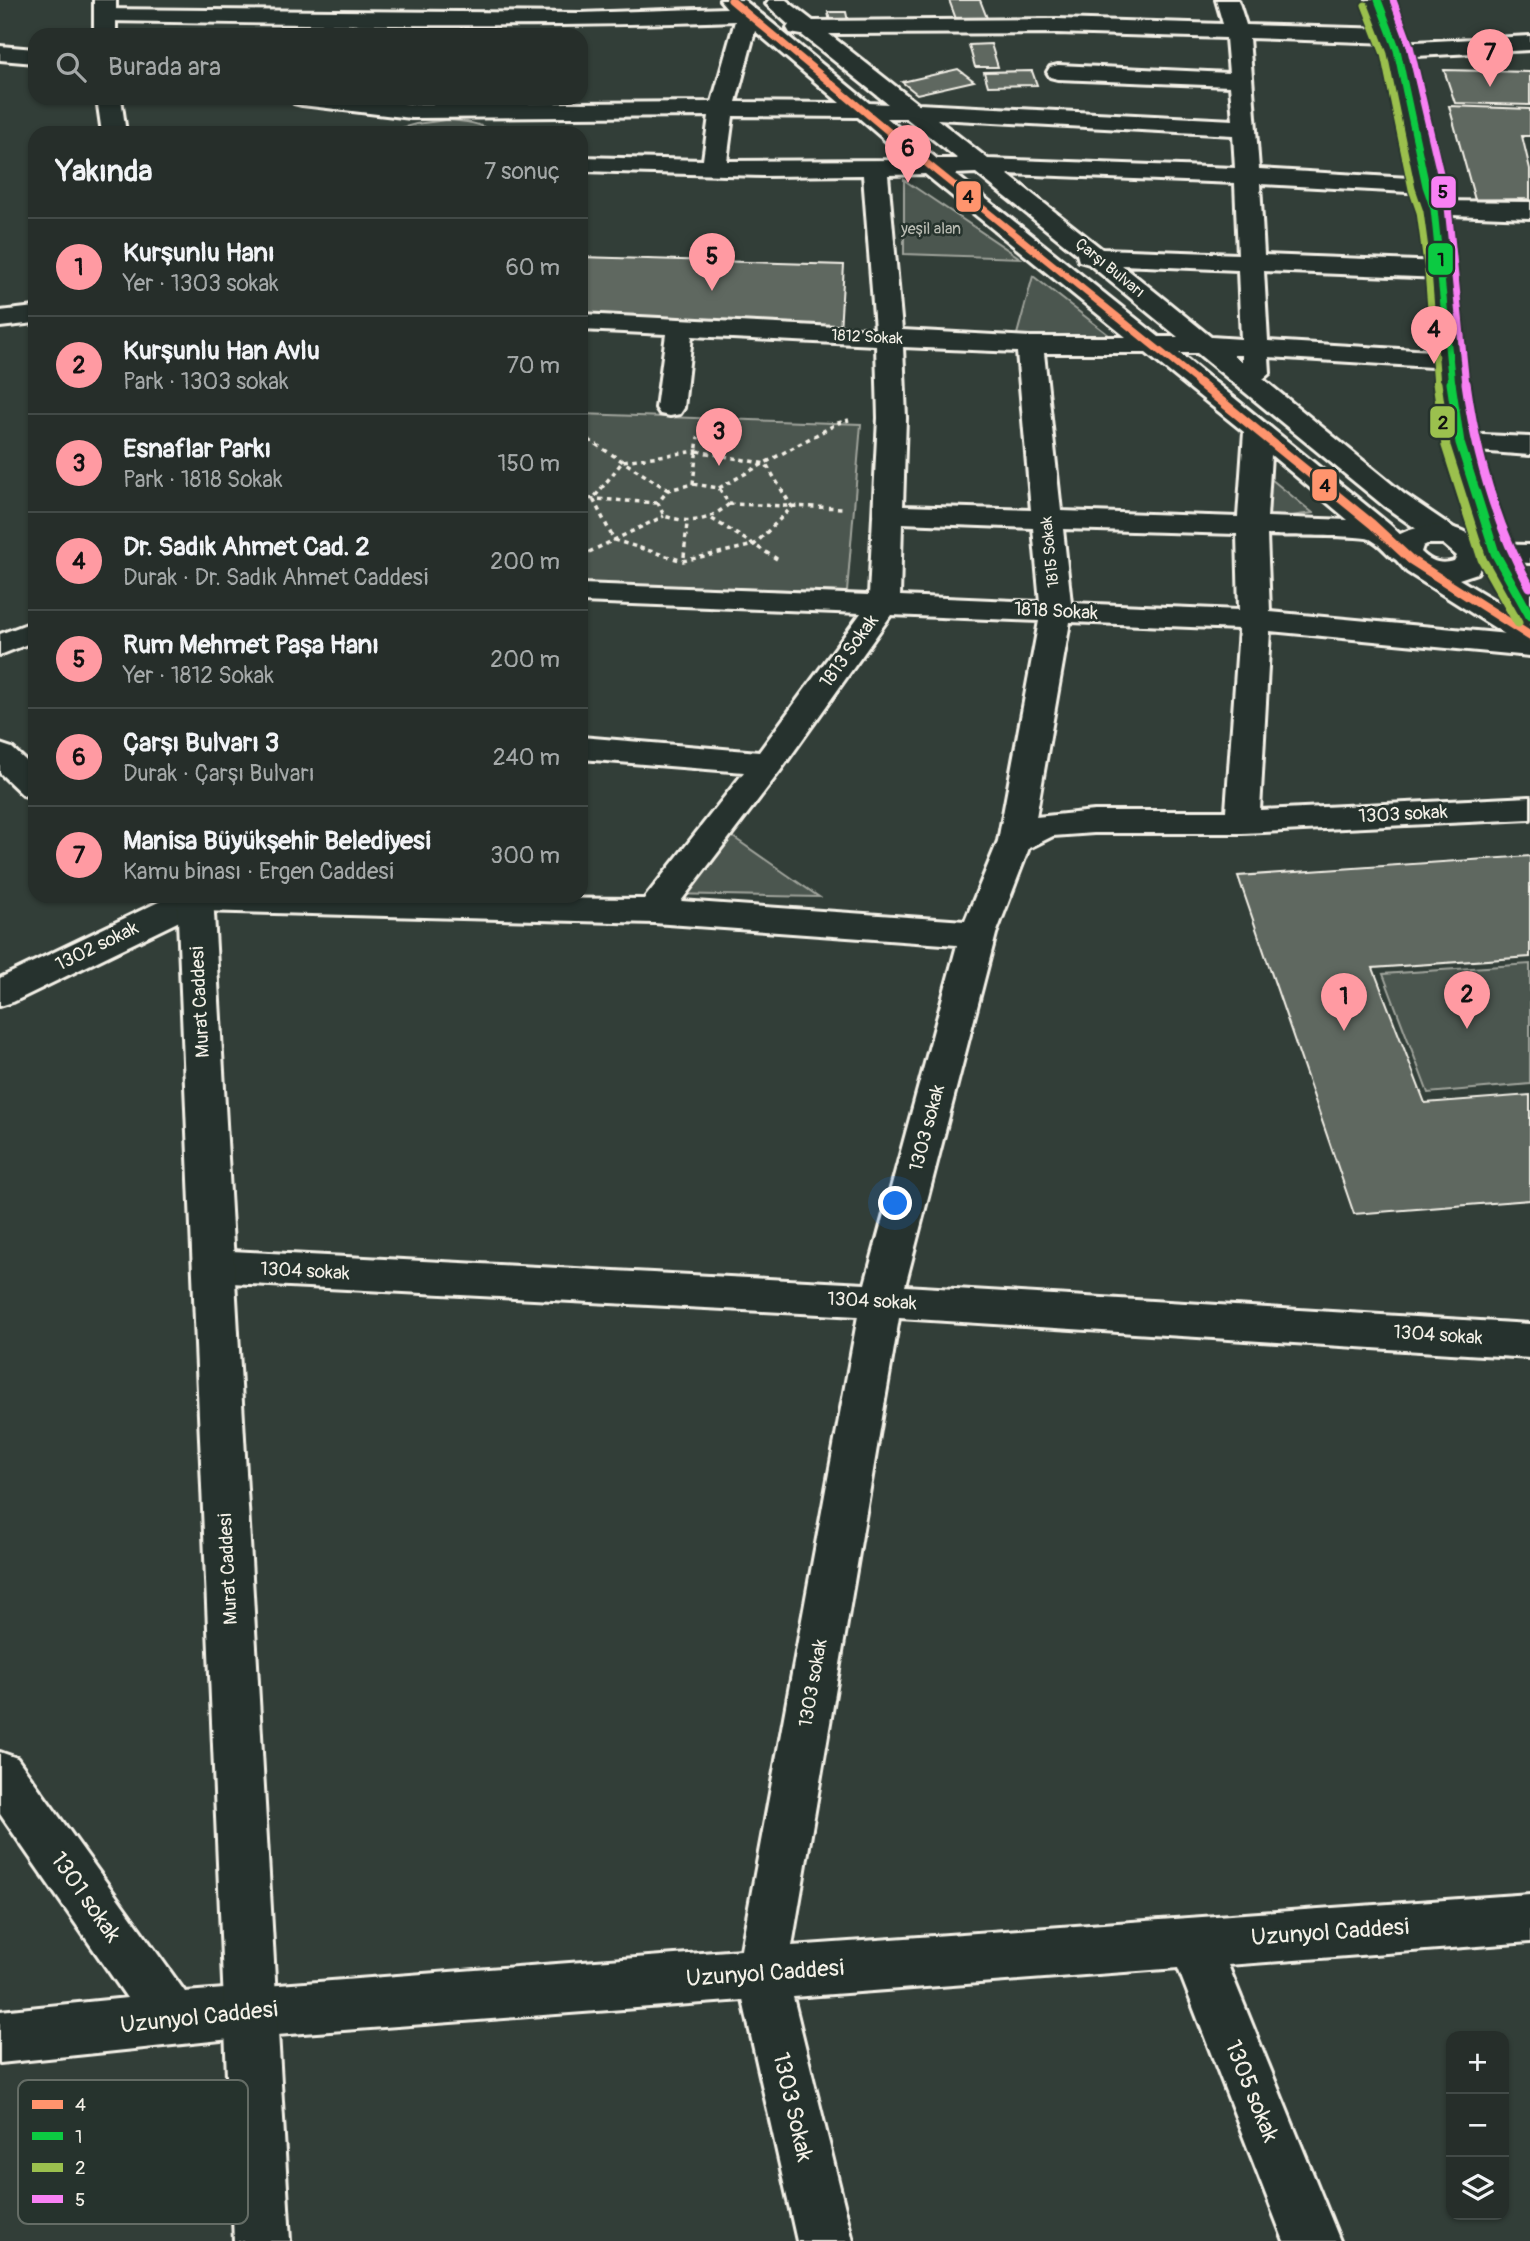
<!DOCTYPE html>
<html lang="tr">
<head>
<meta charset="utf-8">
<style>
  :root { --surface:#262e2a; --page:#2e3632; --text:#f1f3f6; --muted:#a4a8a8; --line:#424a47; --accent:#ff9aa2 }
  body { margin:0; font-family:Pangolin,sans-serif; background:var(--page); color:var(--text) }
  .controls { position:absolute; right:21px; bottom:21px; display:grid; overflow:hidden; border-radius:14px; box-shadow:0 2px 5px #0004 }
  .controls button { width:63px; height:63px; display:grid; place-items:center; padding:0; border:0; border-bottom:2px solid var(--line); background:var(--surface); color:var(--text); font:35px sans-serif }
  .you { position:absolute; left:896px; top:1204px; width:24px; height:24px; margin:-18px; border:5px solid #fff; border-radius:50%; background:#1a73e8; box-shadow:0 0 0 10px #1a73e833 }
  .badge { display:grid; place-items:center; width:46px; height:46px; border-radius:50%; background:var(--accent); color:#111; font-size:23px; font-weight:700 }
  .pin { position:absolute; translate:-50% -58px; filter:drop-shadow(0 2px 4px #0008) }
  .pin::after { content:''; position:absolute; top:37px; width:24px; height:21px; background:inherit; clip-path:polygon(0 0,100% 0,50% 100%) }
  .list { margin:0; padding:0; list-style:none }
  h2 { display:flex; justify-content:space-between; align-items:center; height:91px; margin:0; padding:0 28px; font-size:30px }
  h2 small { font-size:23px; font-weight:400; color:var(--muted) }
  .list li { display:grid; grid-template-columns:46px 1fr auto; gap:21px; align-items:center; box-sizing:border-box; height:98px; padding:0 28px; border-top:2px solid var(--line) }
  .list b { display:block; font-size:26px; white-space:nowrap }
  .list p { margin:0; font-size:23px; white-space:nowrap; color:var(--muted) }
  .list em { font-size:23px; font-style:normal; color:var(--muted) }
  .icon { flex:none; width:38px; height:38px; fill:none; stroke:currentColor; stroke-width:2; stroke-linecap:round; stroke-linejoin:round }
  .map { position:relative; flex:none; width:1530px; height:2241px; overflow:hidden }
  .search { position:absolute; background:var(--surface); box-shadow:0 2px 5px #0004; left:28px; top:28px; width:560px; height:77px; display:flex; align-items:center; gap:18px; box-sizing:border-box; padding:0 24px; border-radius:21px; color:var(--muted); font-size:26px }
  .panel { position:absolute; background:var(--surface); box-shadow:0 2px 5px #0004; left:28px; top:126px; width:560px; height:777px; border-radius:21px }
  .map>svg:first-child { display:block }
  .green { fill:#4c564f; stroke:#a0a49c; stroke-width:2 }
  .building { fill:#5f6861; stroke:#f4f1e8; stroke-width:2 }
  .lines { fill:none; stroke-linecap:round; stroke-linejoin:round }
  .minor-casing { stroke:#f4f1e8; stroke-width:6 }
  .major-casing { stroke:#f4f1e8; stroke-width:6 }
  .path { stroke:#f4f1e8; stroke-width:3.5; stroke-dasharray:4.5 4.5; stroke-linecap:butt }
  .minor { fill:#26332d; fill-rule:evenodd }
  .major { fill:#26332d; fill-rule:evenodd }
  .bus-1-far1-casing { stroke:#26332d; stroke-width:10 }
  .bus-1-casing { stroke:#26332d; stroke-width:13 }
  .bus-2-far1-casing { stroke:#26332d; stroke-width:10 }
  .bus-2-casing { stroke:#26332d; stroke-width:13 }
  .bus-3-far1-casing { stroke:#26332d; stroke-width:10 }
  .bus-3-casing { stroke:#26332d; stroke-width:13 }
  .bus-4-far1-casing { stroke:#26332d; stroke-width:10 }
  .bus-4-casing { stroke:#26332d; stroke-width:13 }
  .bus-1-far1 { stroke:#ff946d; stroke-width:7 }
  .bus-1 { stroke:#ff946d; stroke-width:9 }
  .bus-2-far1 { stroke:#0cca42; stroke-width:7 }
  .bus-2 { stroke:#0cca42; stroke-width:9 }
  .bus-3-far1 { stroke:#9bc04e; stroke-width:7 }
  .bus-3 { stroke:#9bc04e; stroke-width:9 }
  .bus-4-far1 { stroke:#f881f4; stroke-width:7 }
  .bus-4 { stroke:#f881f4; stroke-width:9 }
  .labels { text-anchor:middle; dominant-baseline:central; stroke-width:5; stroke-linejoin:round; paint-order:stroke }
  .far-park-label { font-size:16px; fill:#b9bbb2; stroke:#26332d }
  .far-street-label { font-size:16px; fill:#f4f1e8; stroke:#26332d }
  .street-label { font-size:19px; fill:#f4f1e8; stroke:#26332d }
  .near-street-label { font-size:23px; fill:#f4f1e8; stroke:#26332d }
  .key { fill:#26332d; stroke:#646c65; stroke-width:2 }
  .key-label { font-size:19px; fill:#f4f1e8 }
  .line-badge { stroke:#26332d; stroke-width:2.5 }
  .pale-badge-label { font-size:19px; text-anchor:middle; font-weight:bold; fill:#111 }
</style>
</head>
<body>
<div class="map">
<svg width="1530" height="2241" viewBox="0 0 1530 2241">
  <rect width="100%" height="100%" fill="#323e38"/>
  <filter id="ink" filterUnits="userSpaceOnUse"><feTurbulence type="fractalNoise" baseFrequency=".0143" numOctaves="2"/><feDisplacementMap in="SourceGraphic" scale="14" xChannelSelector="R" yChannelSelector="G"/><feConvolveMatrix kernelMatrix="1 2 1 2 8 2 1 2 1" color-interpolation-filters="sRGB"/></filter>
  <g filter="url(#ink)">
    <path class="green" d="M446,120c19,1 34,3 50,13h-112l32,-9z
      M904,180l116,78 -116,-4z
      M1033,276l81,63 -98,-1z
      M581,414l280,10 -14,168 -266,-9z
      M1261,471l52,42 -61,8z
      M723,830l96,67 -151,-3z
      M1530,964v120l-102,9 -45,-119z"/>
    <path class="building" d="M949,0h31l7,18 -31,1z
      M828,12h18l2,9 -18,1z
      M991,44l7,23h-23l-6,-22z
      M958,69l16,12 -57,13 -15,-12z
      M1444,70l86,2v33l-75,-2z
      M1032,71l5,14 -49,1 -4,-14z
      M1449,106l81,3v27h-8l8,33v30l-55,1z
      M581,257l263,8 -4,66 -259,-14z
      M1530,856v101l-157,11 52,135 105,-8v105l-176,14 -116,-338z"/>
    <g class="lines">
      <defs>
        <path id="minor" d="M720,0h24l125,103 19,1 -86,-69 -12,-2 -3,-5 2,-3 -23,-21 3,-4h17l27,21 244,-2 166,5 -7,-24h22l8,25 145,4 8,2 3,5 -3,5 -8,2 -142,-5 10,131 167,10 9,2 3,5 -3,5 -9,2 -166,-9 4,71 178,7 9,3 4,5 -4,5 -9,3 -178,-7 4,70 180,11 10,2 4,6 -4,6 -10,2 -179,-11 1,16 -7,6 141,115 53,36 4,6 -4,6 -11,3 -11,-3 -51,-36 -187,-153h-18l210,171 32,30 -4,6c-28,7 -27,-11 -47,-21 -10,-4 -86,-3 -103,-4l3,77 260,24v20l-260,-25 -10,179 270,-13v22l-288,14h-148l-41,3 -24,12 -33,86 -91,352 625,38v34l-631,-40 -107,628 738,-52v48l-302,23 112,276h-56l-106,-273 -385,29 60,244h-56l-54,-241 -493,37 -250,26v-52l127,-13 -127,-184v-62l17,6 168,234 556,-42 117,-634 -645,-34 -14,-5 -6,-11 6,-11 14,-5 652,34 92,-339 -303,-22 -454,-12 -187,91 -13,4v-28l171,-82 473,3 100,-127 -163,-13v-22l178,15 102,-139 -280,-11v-18l288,11 9,-177 -2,-73 -184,-9 -8,72 -4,6 -10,2 -10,-2 -4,-6 10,-74 -85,-4v-16l294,15 -12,-154 -101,1 -181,-5v-14l122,3 6,-44 -298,2 -109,-13 -8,-2 -4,-5h71l50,6 301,-2 23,-81c-210,8 -419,3 -629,0l-8,-2 -3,-5 3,-5 482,4 147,-5zM755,31l85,72 -104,-1zM1057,33l169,5 3,35 -171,-8 -8,2 -3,5 3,5 8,2 172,7 3,34 -315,-16 -89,-70zM733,116l125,1 50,43 -181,1zM887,118h19l52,41h-21zM937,119l296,16 2,33 -247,-9zM976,173l101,81 2,7 10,3 89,73h-19l-204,-163zM925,174l201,163h-96l-128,-7 -14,-155zM1007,174l228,9 3,71 -136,-5zM1122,265l116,5 3,69 -30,-2zM903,347l114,5 14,158 -128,-4 3,-88zM1044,353h102l98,79 -6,85 -177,-6zM1233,355h9v7zM1271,455l77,65 -81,-3zM902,523l131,5 7,74 -140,-6zM1063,529l174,5 2,76 -168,-7zM891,615l148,6 -41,220 -33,80 -284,-20 99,-130zM1070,622l169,7 -13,182h-132l-58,6z
          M1530,36v14l-133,7 -8,-2 -3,-5 3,-5 8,-2z
          M0,46l35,3v14l-35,-3z
          M1434,201l96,1v16l-105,-4 -4,-5 4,-5z
          M35,307v16l-35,4v-16z
          M1460,434l70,3v18l-80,-6 -4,-6 4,-6z
          M1471,544l59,1v18l-70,-4 -4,-6 4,-6z
          M35,621v20l-35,14v-21z
          M0,744l12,4 23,21v29l-12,-3 -23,-22z"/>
        <path id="major" d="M94,0h22v35h-22z
          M1367,0h22l19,50 30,136 9,23 8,61 7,90 12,83 36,110 20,35v57l-11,-2 -112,-71 -16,-18 7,-19c24,-12 56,-14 77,4l-29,-96 -12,-83 -5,-90 -8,-61 -7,-23 -28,-136zM1427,544h16l14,12 -3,5c-13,4 -23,1 -33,-9l2,-6zM1484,561l28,50 -53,-32 18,-6z
          M97,98h24l5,35h-24z
          M177,896h36l77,1345h-56z"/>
      </defs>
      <use href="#minor" class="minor-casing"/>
      <use href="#major" class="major-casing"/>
      <path class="path" d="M581,435l87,55
        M697,451l69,13 26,43 -38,38 -71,16 -69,-21 -21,-41 30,-38z
        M693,484l26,4 10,16c-21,18 -38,20 -65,12l-6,-13 10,-13z
        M693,484l5,-47
        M719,488l119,-65 11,-3
        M581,498l77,5
        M729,504l115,4
        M712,519l65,40
        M589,552l75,-36
        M684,557l3,-34"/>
      <use href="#minor" class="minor"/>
      <use href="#major" class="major"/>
      <defs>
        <path id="bus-1-far1" d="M731,0l199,166 272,219"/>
        <path id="bus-1" d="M1199,383l173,141 39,36 119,76"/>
        <path id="bus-2-far1" d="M1378,0l19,50 29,136 8,23 18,176"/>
        <path id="bus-2" d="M1451,383l9,60 35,110 35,63"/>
        <path id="bus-3-far1" d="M1365,5l19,49 28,135 8,23 8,59 9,114"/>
        <path id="bus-3" d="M1437,383l9,63 36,113 36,64"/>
        <path id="bus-4-far1" d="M1393,0l17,46 38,161 18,178"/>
        <path id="bus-4" d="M1466,383c10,71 29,141 64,204"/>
      </defs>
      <use href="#bus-1-far1" class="bus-1-far1-casing"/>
      <use href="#bus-1" class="bus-1-casing"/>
      <use href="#bus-2-far1" class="bus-2-far1-casing"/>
      <use href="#bus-2" class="bus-2-casing"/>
      <use href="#bus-3-far1" class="bus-3-far1-casing"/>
      <use href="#bus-3" class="bus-3-casing"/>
      <use href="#bus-4-far1" class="bus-4-far1-casing"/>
      <use href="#bus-4" class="bus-4-casing"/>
      <use href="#bus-1-far1" class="bus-1-far1"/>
      <use href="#bus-1" class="bus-1"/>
      <use href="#bus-2-far1" class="bus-2-far1"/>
      <use href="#bus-2" class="bus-2"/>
      <use href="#bus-3-far1" class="bus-3-far1"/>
      <use href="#bus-3" class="bus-3"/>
      <use href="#bus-4-far1" class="bus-4-far1"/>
      <use href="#bus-4" class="bus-4"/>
    </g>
  </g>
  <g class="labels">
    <g class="far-park-label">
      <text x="931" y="229">yeşil alan</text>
    </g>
    <g class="far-street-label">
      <text transform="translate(1110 268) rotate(39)">Çarşı Bulvarı</text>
      <text transform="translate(867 337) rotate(3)">1812 Sokak</text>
      <text transform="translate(1050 552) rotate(-96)">1815 Sokak</text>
    </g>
    <g class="street-label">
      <text transform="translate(1056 611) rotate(3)">1818 Sokak</text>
      <text transform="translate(849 651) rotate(-54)">1813 Sokak</text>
      <text transform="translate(1403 814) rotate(-3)">1303 sokak</text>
      <text transform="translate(97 946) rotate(-26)">1302 sokak</text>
      <text transform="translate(200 1002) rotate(-93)">Murat Caddesi</text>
      <text transform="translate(927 1128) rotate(-75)">1303 sokak</text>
      <text transform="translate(305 1271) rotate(3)">1304 sokak</text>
      <text transform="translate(872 1301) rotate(3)">1304 sokak</text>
      <text transform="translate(1438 1335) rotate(4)">1304 sokak</text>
      <text transform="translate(228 1569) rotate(-93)">Murat Caddesi</text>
      <text transform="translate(813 1683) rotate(-80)">1303 sokak</text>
    </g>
    <g class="near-street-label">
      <text transform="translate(86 1897) rotate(55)">1301 sokak</text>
      <text transform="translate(1330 1932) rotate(-4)">Uzunyol Caddesi</text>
      <text transform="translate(765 1973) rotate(-4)">Uzunyol Caddesi</text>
      <text transform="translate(199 2017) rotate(-6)">Uzunyol Caddesi</text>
      <text transform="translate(1252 2091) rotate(68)">1305 sokak</text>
      <text transform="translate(793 2107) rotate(77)">1303 Sokak</text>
    </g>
  </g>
  <rect x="18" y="2080" width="230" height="144" rx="10" class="key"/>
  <rect x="32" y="2100" width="31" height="9" fill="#ff946d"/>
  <rect x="32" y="2132" width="31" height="8" fill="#0cca42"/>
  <rect x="32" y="2163" width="31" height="9" fill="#9bc04e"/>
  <rect x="32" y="2195" width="31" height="8" fill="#f881f4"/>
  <g class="key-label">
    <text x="75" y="2111">4</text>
    <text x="75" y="2143">1</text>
    <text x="75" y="2174">2</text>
    <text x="75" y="2206">5</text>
  </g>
  <g class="line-badge">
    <rect x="1430" y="175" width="27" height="34" rx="7" fill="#f881f4"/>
    <rect x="955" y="180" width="27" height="33" rx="7" fill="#ff946d"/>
    <rect x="1427" y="242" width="27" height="34" rx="7" fill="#0cca42"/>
    <rect x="1429" y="405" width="27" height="34" rx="7" fill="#9bc04e"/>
    <rect x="1311" y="468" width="27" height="34" rx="7" fill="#ff946d"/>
  </g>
  <g class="pale-badge-label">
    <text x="1443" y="198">5</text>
    <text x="968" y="203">4</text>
    <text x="1441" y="266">1</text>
    <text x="1443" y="429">2</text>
    <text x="1325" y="492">4</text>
  </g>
</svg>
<div class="controls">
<button>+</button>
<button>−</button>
<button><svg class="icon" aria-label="layers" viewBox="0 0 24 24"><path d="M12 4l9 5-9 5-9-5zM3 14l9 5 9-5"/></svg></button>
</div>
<div class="you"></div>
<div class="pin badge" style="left:1344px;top:1031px">1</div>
<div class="pin badge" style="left:1467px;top:1029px">2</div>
<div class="pin badge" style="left:719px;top:466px">3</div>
<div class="pin badge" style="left:1434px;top:364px">4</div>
<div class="pin badge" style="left:712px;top:291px">5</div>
<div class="pin badge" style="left:908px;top:183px">6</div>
<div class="pin badge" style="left:1490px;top:87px">7</div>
<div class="search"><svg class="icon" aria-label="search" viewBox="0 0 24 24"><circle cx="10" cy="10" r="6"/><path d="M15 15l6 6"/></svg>Burada ara</div>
<section class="panel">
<h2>Yakında<small>7 sonuç</small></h2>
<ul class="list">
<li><span class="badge">1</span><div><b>Kurşunlu Hanı</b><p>Yer · 1303 sokak</p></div><em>60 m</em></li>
<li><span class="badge">2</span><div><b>Kurşunlu Han Avlu</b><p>Park · 1303 sokak</p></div><em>70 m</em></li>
<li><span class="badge">3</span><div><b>Esnaflar Parkı</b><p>Park · 1818 Sokak</p></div><em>150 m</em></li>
<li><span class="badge">4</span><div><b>Dr. Sadık Ahmet Cad. 2</b><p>Durak · Dr. Sadık Ahmet Caddesi</p></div><em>200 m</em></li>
<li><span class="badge">5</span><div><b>Rum Mehmet Paşa Hanı</b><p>Yer · 1812 Sokak</p></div><em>200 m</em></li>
<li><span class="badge">6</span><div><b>Çarşı Bulvarı 3</b><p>Durak · Çarşı Bulvarı</p></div><em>240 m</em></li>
<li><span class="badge">7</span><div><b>Manisa Büyükşehir Belediyesi</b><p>Kamu binası · Ergen Caddesi</p></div><em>300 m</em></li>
</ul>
</section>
</div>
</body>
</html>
